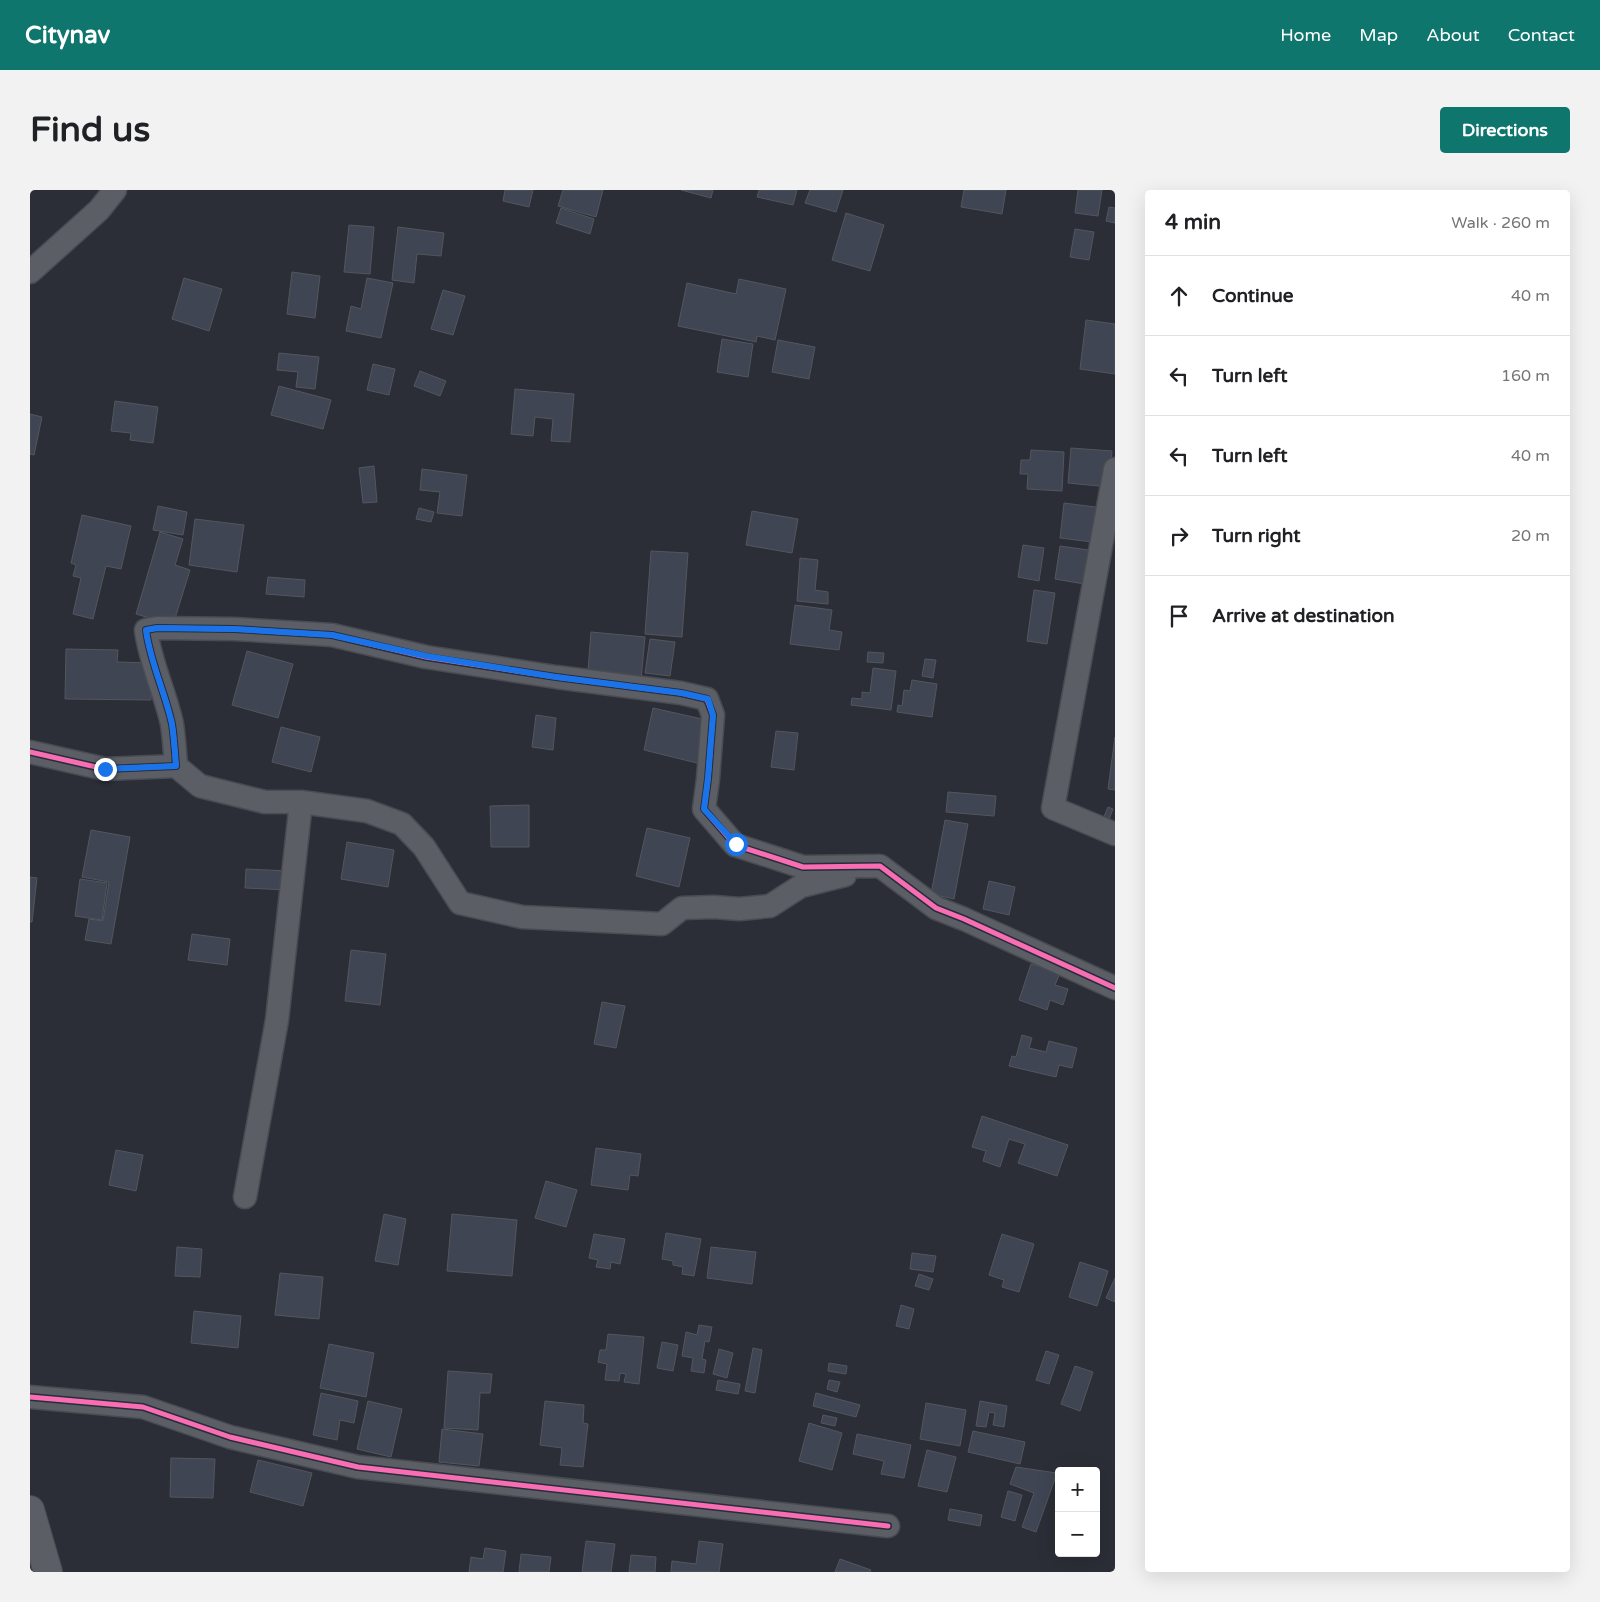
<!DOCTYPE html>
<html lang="en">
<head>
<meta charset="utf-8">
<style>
  :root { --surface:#fff; --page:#f2f2f2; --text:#202124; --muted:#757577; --line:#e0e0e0; --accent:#0f766e }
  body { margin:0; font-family:"Varela Round",sans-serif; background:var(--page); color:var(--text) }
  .controls { position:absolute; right:15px; bottom:15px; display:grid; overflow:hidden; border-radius:5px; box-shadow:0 5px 20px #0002 }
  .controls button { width:45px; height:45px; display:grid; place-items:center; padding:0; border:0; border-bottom:1px solid var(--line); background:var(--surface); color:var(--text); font:25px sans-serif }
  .stop { position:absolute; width:15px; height:15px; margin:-11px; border:4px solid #1a73e8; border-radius:50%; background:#fff }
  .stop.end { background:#1a73e8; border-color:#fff; box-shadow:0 1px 5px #0008 }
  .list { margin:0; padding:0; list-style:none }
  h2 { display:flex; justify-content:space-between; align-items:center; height:65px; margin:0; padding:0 20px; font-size:21px }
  h2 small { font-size:16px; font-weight:400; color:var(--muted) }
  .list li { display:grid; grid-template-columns:32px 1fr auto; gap:15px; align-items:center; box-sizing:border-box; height:80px; padding:0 20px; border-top:1px solid var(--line) }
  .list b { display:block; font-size:19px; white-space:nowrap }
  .list em { font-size:16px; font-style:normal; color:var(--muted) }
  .icon { flex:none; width:28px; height:28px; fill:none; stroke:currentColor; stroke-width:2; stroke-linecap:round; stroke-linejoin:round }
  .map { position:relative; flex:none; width:1085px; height:1382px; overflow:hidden; border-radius:5px }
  header { display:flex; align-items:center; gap:30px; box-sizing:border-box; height:70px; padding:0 25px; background:var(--accent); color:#fff }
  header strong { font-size:24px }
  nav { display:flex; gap:28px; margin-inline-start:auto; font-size:18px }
  .intro { display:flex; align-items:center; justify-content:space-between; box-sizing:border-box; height:120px; padding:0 30px }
  h1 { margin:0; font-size:35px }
  .button { padding:12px 22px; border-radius:5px; background:var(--accent); color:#fff; font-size:18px; font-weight:700 }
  main { display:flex; gap:30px; padding:0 30px }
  aside { flex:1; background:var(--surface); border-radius:5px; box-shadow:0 5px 20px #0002 }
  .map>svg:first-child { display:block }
  .building { fill:#404553; stroke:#53565d }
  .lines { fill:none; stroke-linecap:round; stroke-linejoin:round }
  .street-casing { stroke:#494b53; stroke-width:25 }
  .secondary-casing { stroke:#494b53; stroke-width:30 }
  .street { stroke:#5b5e64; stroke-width:22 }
  .secondary { stroke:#5b5e64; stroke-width:28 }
  .cycleway-casing { stroke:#262d3b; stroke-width:8 }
  .cycleway { stroke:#f96db3; stroke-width:5 }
  .route { stroke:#1a73e8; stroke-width:6 }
</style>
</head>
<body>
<header>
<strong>Citynav</strong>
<nav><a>Home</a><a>Map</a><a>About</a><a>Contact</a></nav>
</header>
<div class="intro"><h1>Find us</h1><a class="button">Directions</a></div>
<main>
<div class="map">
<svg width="1085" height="1382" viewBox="0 0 1085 1382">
  <rect width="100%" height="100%" fill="#2b2e36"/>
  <path class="building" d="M475,0h28l-4,17 -26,-6z
    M533,0h40l-7,27 -38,-11z
    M651,0h32l-2,8z
    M729,0h38l-4,15 -36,-8z
    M780,0h33l-7,22 -31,-9z
    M934,0h42l-4,24 -41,-7z
    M1048,0h24l-4,26 -23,-3z
    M1079,17l6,1v15l-9,-2z
    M531,18l33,11 -4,15 -34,-11z
    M816,23l38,12 -14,46 -38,-11z
    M319,35l25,2 -4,47 -26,-2z
    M368,37l46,6 -3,23 -24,-2 -3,29 -22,-3z
    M1045,39l19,3 -5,28 -19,-3z
    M262,82l28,4 -5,42 -28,-4z
    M154,88l38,11 -13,42 -37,-12z
    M337,88l26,5 -12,55 -35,-7 5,-25 10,3z
    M709,89l47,10 -11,51 -18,-4 -1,6 -78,-16 9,-43 49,11z
    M413,100l22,6 -12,39 -22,-6z
    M1056,130l29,4v50l-35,-5z
    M692,149l31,5 -5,33 -31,-5z
    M748,150l37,7 -6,32 -37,-7z
    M249,163l40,4 -4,32 -19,-2 2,-15 -21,-2z
    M343,174l22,5 -6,26 -22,-5z
    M390,181l26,10 -6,15 -26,-10z
    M249,196l52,14 -8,29 -52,-14z
    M485,199l59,5 -4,48 -19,-1 2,-22 -18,-2 -2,19 -22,-2z
    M85,211l43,6 -5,36 -23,-3 1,-7 -20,-2z
    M0,224l12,3 -8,38 -4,-1z
    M1041,258l41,3 -3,36 -41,-4z
    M1001,260l33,2 -2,39 -35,-2 1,-15h-8l1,-14h9z
    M344,276l3,36 -14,1 -4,-35z
    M392,279l45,6 -5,41 -25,-3 3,-21 -20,-2z
    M1034,313l39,5 -3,35 -40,-5z
    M128,316l29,6 -4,23 -30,-5z
    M389,318l15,4 -3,10 -15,-3z
    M722,321l46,8 -6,34 -46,-8z
    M52,325l49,11 -10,43 -15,-3 -13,53 -20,-5 8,-36 -8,-2 3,-11 -5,-2z
    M165,329l49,6 -7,47 -48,-7z
    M130,342l23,7 -8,26 15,5 -17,55 -37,-11z
    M993,355l21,3 -5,33 -21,-4z
    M1030,356l36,5 -6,34 -35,-6z
    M621,361l37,2 -6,84 -37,-3z
    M770,368l18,2 -3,30 13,2v12l-31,-3z
    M238,387l37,3 -1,17 -38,-3z
    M1004,400l21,3 -8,51 -20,-3z
    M765,415l37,5 -3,20 13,2 -3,18 -49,-6z
    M561,442l54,5 -4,43 -23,-2v-5l-30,-2z
    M620,449l25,3 -5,34 -25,-3z
    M36,459l52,1 -1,12 35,1 -1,37 -86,-1z
    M217,461l46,13 -15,54 -46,-13z
    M838,462l16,1 -1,10 -16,-1z
    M895,469l11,1 -3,18 -11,-2z
    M843,478l23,3 -5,39 -40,-5 1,-7 10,1v-7l8,1z
    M882,490l25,4 -5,33 -35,-5 1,-7 4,1 2,-16 6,1z
    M623,518l58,13 -10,43 -57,-14z
    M506,525l20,3 -3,32 -21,-3z
    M251,537l39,10 -9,35 -39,-10z
    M746,541l22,2 -4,37 -23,-3z
    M1085,547v53l-7,-1z
    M918,602l48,4 -2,20 -48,-4z
    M499,615v42h-38l-1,-41z
    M1078,617l5,2 -5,13 -5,-3z
    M915,630l23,4 -14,75 -23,-5z
    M617,638l43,10 -11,49 -43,-11z
    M61,640l39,7 -19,107 -26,-4 4,-21 14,2 6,-39 -27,-5z
    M317,652l47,8 -6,37 -47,-8z
    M216,679l43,2 -1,19 -43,-2z
    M0,687l7,1 -5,44h-2z
    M50,689l27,4 -5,37 -27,-4z
    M959,691l26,6 -6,28 -26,-6z
    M162,744l38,5 -3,26 -39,-5z
    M321,760l35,4 -6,51 -35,-4z
    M1001,774l29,9 -5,12 13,4 -5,16 -13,-5 -3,10 -28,-10z
    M572,812l23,4 -9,42 -22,-4z
    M992,845l10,3 -3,10 17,4 3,-11 28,7 -5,20 -13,-3 -3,12 -47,-11 3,-10 4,1z
    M952,926l86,29 -11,31 -39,-13 7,-19 -16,-5 -9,28 -17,-6 3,-10 -14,-4z
    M566,958l45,6 -3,22 -8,-1 -2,15 -37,-5z
    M86,960l27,5 -7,36 -27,-6z
    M516,991l31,9 -11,37 -31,-9z
    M354,1024l22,5 -8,46 -23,-4z
    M422,1024l65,6 -5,56 -65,-5z
    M636,1043l35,6 -7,37 -12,-2 1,-7 -10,-2v-4l-11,-2z
    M564,1044l31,5 -5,25 -9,-2 -1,7 -14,-2 2,-7 -9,-2z
    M972,1044l32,10 -15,48 -17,-5 2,-7 -15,-5z
    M147,1057l25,2 -2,28 -25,-1z
    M681,1057l45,5 -4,32 -45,-6z
    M882,1063l24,3 -3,16 -23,-3z
    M1050,1072l28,9 -11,35 -28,-9z
    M250,1083l43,4 -4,42 -44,-4z
    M889,1084l14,5 -4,11 -14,-4z
    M1085,1088v24l-9,-4z
    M871,1115l13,4 -5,20 -13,-3z
    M164,1121l47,5 -3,32 -47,-5z
    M669,1135l13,2 -3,15 -4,-1 -3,18 4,1 -2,13 -13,-2 2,-13 -11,-2 4,-24 11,3z
    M578,1144l36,3 -5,47 -15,-2 2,-8 -6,-1 -1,8 -14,-1 2,-16 -9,-2 2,-12h6z
    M632,1152l16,3 -5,26 -16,-3z
    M299,1154l45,9 -8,44 -46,-9z
    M723,1158l9,2 -7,43 -10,-2z
    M689,1159l14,4 -6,25 -14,-4z
    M1016,1161l13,4 -10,29 -13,-4z
    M799,1173l18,3 -1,8 -18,-3z
    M1045,1176l18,6 -13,39 -19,-7z
    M418,1181l44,3 -2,19h-10l-2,37 -34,-2z
    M688,1190l22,4 -2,10 -22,-4z
    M799,1190l11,2 -3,10 -10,-3z
    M291,1203l37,8 -4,22 -14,-3 -3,20 -24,-5z
    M786,1203l44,12 -4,12 -43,-11z
    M338,1211l34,8 -11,48 -34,-8z
    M515,1211l39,4 -1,18 5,1 -5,43 -23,-2 2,-17 -22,-3z
    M950,1211l27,5 -3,21 -11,-2 2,-12 -6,-1 -3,15 -10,-1z
    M896,1213l40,7 -6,36 -40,-7z
    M793,1225l14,3 -2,8 -14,-3z
    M779,1233l33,10 -10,37 -33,-9z
    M412,1239l41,5 -4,32 -40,-4z
    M943,1241l52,11 -5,22 -52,-12z
    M827,1244l54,11 -7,33 -23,-4 3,-13 -31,-7z
    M897,1260l29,7 -9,35 -29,-6z
    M141,1268l44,1 -2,39 -43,-1z
    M228,1270l54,13 -9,33 -53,-14z
    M986,1277l41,6 -21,59 -14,-5 12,-34 -24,-9z
    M978,1301l14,4 -7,26 -14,-4z
    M920,1319l32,6 -2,11 -32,-6z
    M556,1351l29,3 -4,28h-29z
    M669,1351l24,3 -4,28h-48l1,-11 24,3z
    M455,1358l21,3 -3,21h-34l2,-15 12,2z
    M491,1364l30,3 -2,15h-30z
    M601,1365l25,2 -1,15h-26z
    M810,1369l31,11 -1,2h-35z"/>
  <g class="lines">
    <defs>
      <path id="street" d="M0,82l69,-62 16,-20
        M1085,279l-62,339 62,26
        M0,562l75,17 71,-3c-1,-14 -2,-29 -4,-42 -7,-32 -22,-62 -26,-94l11,-2 77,1 98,6 94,22 130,20 125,16 26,6 6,16 -5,64 -4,30 31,36 68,22 77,-1 56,42 28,11 151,69
        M146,576l24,20 65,16h36l66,9 35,13 22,23 36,56 62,14 140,7 20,-16 32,-1 25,2 31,-3 31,-20 44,-11
        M215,1007l32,-177 24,-218
        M0,1207l113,10 87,30 128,30 530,59"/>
      <path id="secondary" d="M0,1320l18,62"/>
    </defs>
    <use href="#street" class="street-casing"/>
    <use href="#secondary" class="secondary-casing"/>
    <use href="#street" class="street"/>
    <use href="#secondary" class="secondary"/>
    <defs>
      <path id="cycleway" d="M0,562l75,17 71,-3c-1,-14 -2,-29 -4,-42 -7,-32 -22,-62 -26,-94l11,-2 77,1 98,6 94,22 130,20 125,16 26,6 6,16 -5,64 -4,30 31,36 68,22 77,-1 56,42 28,11 151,69
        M0,1207l113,10 87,30 128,30 530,59"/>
    </defs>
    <use href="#cycleway" class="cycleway-casing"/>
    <use href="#cycleway" class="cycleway"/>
  </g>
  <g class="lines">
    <path class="route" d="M75,579l71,-3c-1,-14 -2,-29 -4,-42 -7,-32 -22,-62 -26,-94l11,-2 77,1 98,6 94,21 130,21 126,16 26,6 5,16 -5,63 -4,31 32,35"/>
  </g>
</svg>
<div class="controls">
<button>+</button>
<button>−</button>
</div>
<div class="stop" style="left:706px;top:654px"></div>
<div class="stop end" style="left:75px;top:579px"></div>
</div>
<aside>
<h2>4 min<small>Walk · 260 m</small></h2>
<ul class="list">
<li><svg class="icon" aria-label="ahead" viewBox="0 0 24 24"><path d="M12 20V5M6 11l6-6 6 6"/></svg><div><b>Continue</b></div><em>40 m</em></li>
<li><svg class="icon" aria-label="left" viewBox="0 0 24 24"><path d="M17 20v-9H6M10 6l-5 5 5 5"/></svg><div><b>Turn left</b></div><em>160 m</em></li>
<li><svg class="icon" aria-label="left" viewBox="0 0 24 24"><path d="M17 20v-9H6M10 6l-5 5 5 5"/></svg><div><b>Turn left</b></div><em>40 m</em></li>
<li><svg class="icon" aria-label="right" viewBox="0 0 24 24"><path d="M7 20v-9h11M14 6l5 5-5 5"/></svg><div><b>Turn right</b></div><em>20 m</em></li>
<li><svg class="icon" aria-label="arrive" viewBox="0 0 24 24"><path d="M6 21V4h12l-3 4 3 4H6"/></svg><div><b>Arrive at destination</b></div></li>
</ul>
</aside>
</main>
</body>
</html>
